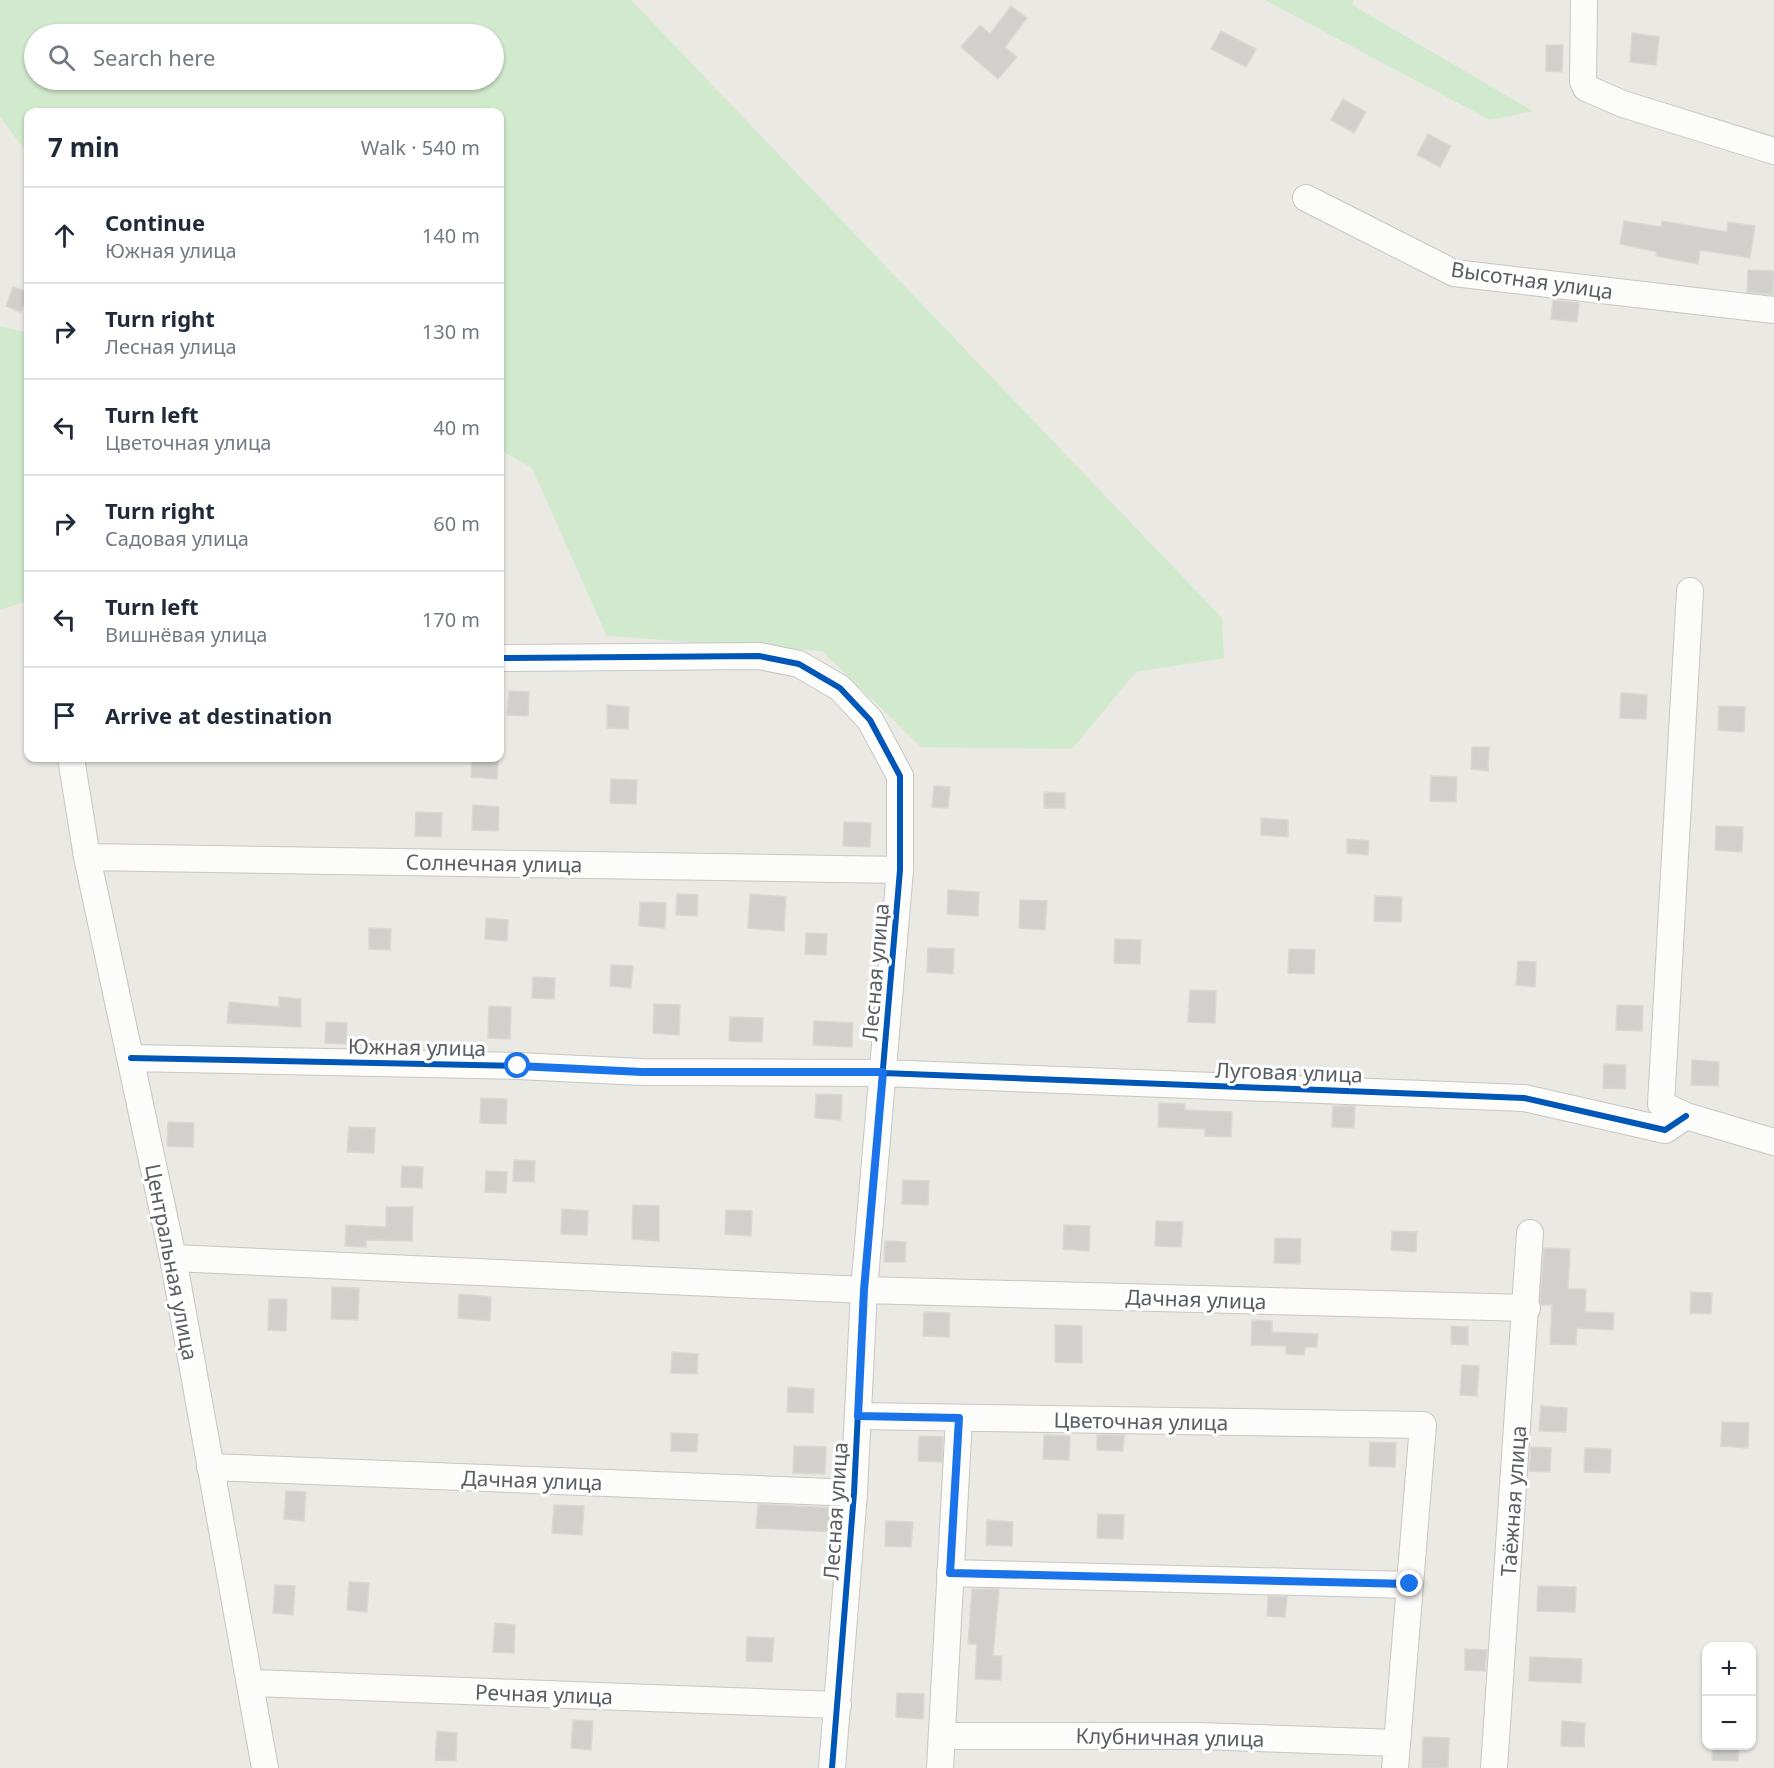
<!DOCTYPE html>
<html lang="en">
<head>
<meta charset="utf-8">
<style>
  :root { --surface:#fff; --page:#f2f2f3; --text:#1f2937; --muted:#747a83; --line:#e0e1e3 }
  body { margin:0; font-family:"Noto Sans",sans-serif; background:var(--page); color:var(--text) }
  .controls { position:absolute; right:18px; bottom:18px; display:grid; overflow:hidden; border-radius:12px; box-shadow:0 2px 4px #0004 }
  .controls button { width:54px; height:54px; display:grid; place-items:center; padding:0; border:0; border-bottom:2px solid var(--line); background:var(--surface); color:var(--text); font:30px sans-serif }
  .stop { position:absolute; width:18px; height:18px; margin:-14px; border:4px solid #1a73e8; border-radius:50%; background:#fff }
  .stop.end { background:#1a73e8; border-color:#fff; box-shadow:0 2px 6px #0008 }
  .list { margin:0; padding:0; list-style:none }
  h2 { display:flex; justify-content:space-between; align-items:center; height:78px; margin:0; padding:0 24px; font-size:26px }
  h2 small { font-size:20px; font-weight:400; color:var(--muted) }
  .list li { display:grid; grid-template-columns:39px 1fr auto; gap:18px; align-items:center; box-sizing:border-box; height:96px; padding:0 24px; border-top:2px solid var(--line) }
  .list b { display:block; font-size:22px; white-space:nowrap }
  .list p { margin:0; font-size:20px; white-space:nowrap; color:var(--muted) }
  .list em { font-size:20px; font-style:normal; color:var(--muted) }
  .icon { flex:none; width:33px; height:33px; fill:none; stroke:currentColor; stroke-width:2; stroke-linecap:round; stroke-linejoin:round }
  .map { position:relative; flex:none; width:1774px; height:1768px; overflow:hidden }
  .search { position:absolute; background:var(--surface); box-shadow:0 2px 4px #0004; left:24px; top:24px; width:480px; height:66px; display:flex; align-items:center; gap:15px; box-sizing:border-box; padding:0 21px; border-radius:33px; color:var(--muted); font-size:22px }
  .panel { position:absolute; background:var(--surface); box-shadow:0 2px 4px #0004; left:24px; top:108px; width:480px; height:654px; border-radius:12px }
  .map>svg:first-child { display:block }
  .green { fill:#d1e9cc; fill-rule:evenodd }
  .building { fill:#d1d0cd; stroke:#dad8d3; stroke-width:1.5 }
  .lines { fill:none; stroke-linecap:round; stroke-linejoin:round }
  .minor-casing { stroke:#c6c6c5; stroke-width:28 }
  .minor { stroke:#fcfcfb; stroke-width:26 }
  .cycleway-casing { stroke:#fff; stroke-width:10 }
  .cycleway { stroke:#0057b8; stroke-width:6 }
  .route { stroke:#1a73e8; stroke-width:8 }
  .labels { text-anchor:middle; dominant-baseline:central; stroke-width:6; stroke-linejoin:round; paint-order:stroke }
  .street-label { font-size:21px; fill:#595e63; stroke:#fff }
</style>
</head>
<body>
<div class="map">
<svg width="1774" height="1768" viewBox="0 0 1774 1768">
  <rect width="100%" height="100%" fill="#eae9e4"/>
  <path class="green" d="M0,0h631l591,618 2,40 -88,14 -64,77 -151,-2 -99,-96 -215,-15 -75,-168 -32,-18v-338h-472v43l-28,-39zM34,34h460v46h-460z
    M1265,0h89l-2,5 181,106 -43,9z
    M0,326l28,7v268l-28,9z"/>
  <path class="building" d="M1011,6l16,12 -22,29 12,10 -19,22 -37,-32 19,-22 10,9z
    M1221,31l35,18 -10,18 -35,-18z
    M1632,33l27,4 -3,28 -26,-3z
    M1546,45h17l-1,27 -16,-1z
    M1343,99l23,13 -12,21 -23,-13z
    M1428,134l23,12 -11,21 -23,-12z
    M1624,221l37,6 1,-6 65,11 1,-10 27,4 -5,32 -50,-8 -2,14 -42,-8 1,-4 -37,-8z
    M1748,270l26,1 -1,24 -26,-3z
    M13,287l15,5 -7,20 -15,-6z
    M1553,300l26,3 -2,19 -26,-3z
    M509,691l20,1 -1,24 -21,-1z
    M1621,693l26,2 -1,24 -26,-1z
    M607,705l22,2 -1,22 -21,-1z
    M1719,706l26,1 -1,25 -26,-2z
    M1472,747h17l-1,24 -17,-2z
    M472,758h26l-1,21 -26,-2z
    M1431,776l26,1 -1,25 -26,-1z
    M611,779l26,1 -1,24 -26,-1z
    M934,786l16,1 -2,21 -16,-1z
    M1044,792l21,1v15h-21z
    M473,805l26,2 -1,24 -26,-1z
    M416,812l26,1 -1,24 -26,-1z
    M1261,818l27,2v17l-27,-2z
    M844,822l27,1 -1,24 -27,-1z
    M1716,826l27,1 -1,25 -27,-2z
    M1347,839l22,2 -1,14 -21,-2z
    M948,890l31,2 -1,24 -31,-2z
    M677,894l21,1 -1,21 -21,-1z
    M750,894l36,3 -2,34 -36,-3z
    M1375,896l27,1 -1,25 -27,-1z
    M1020,900l27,1 -2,29 -26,-2z
    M640,902l26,1 -1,25 -26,-2z
    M486,918l22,2 -1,21 -22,-2z
    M369,928l22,1 -1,21 -21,-1z
    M806,933l21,1 -1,21 -21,-1z
    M1115,939l26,1 -1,24 -26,-1z
    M928,948l26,1 -1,25 -26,-2z
    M1289,949l26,1 -1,24 -26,-1z
    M1518,961l18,1 -1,25 -19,-2z
    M611,965l22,1 -2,22 -21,-2z
    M533,977l22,1 -1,21 -22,-1z
    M1190,990l26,1 -1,32 -27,-1z
    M279,997l22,2v28l-74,-4 2,-21 50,5z
    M654,1004l26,1 -1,30 -26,-2z
    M1617,1005l26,1 -1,25 -26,-1z
    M489,1006l22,1 -1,32 -22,-1z
    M730,1017l33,1 -1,24 -33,-1z
    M814,1021l39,2 -1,24 -39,-2z
    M326,1022l21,1 -1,21 -21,-1z
    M1692,1060l27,2 -1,24 -27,-1z
    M1604,1064l22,1 -1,24 -22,-1z
    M816,1094l26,1 -1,25 -26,-2z
    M481,1098l26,1 -1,25 -26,-1z
    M1159,1103l26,1v6l47,2 -1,25 -26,-1v-7l-47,-2z
    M1333,1106h22l-1,22 -22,-1z
    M168,1122l26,1 -1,24 -26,-1z
    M349,1127l26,1 -1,25 -27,-1z
    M514,1160l21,1 -1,21 -21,-1z
    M402,1166l21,1 -1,21 -21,-1z
    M486,1171l21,1 -1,21 -21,-1z
    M903,1180l26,1 -1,24 -26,-1z
    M633,1205l26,1v35l-27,-2z
    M386,1207h27l-1,34 -46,-1v7l-21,-1 1,-21 40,2z
    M562,1209l26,2 -1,24 -26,-1z
    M726,1210l26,1 -1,25 -26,-2z
    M1156,1221l27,1 -2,25 -26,-1z
    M1064,1225l26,1 -1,25 -26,-2z
    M1392,1231l25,1 -1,20 -25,-2z
    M1275,1238l26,1 -1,25 -26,-1z
    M885,1241l21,1 -1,20h-21z
    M1544,1248l26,1 -2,40h18l-1,23 29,1 -1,17 -36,-2 -1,17 -26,-1 2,-39h-11l-1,-3z
    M332,1287l27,1 -1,32 -27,-1z
    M1691,1292l21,1 -1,21 -21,-1z
    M459,1294l32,3 -1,24 -32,-3z
    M269,1299h18l-1,32 -18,-1z
    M924,1312l26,1 -1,24 -26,-1z
    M1252,1320l20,1v11l46,2 -1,13h-12l-1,8 -18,-1v-8l-35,-1z
    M1055,1325l27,1v37l-27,-1z
    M1451,1326l17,1v18l-17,-1z
    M672,1352l26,2 -1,20 -26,-1z
    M1462,1365l17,1 -2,30 -17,-1z
    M788,1387l26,2 -1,24 -26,-1z
    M1541,1406l26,2 -1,24 -27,-1z
    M1722,1422l27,1 -1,25 -27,-2z
    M671,1433l27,1 -1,18 -26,-1z
    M1044,1435l26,1 -1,24 -26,-1z
    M1097,1435h27l-1,16 -26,-1z
    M919,1436l24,1 -1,25 -24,-1z
    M1370,1442l26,1 -1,24 -26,-1z
    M794,1446l32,1 -1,27 -32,-1z
    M1531,1447l20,1 -1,24 -21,-1z
    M1585,1448l26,1 -1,24 -26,-1z
    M286,1491l20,1 -2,29 -20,-2z
    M758,1504l75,4 -1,24 -76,-4z
    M554,1505l30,1 -2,29 -30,-2z
    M1098,1514l26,1 -1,24 -26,-1z
    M987,1520l26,2 -1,24 -26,-1z
    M886,1521l27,1 -2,25 -26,-1z
    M349,1582l20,1 -2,29 -20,-2z
    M275,1585l20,1 -2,29 -20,-2z
    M1538,1586l38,1 -1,25 -38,-1z
    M972,1589h27l-6,67h9l-1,24 -26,-1 2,-35h-9z
    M1268,1596l19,1 -2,20 -18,-1z
    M495,1623l20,2 -1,28 -21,-1z
    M747,1637l27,1 -2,24 -26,-1z
    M1465,1649l22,1 -2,21 -20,-1z
    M1530,1657l52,2 -1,24 -52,-2z
    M897,1693l27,1 -1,25 -27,-2z
    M573,1720l20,1 -2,29 -20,-2z
    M1562,1721l23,2 -1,24 -23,-1z
    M437,1731l20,2 -1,28 -21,-1z
    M1423,1737l26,1 -1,30h-26z
    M1713,1746h26l-1,15 -26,-1z"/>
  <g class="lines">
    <defs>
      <path id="minor" d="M1584,0l-1,81 3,7 37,16 151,47
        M1306,198l148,75 320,37
        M1690,591l-29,513 25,12 88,26
        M500,658l259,-2 40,8 41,24 30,32 30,56v94l-36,420 -10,203 -22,275
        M71,758l16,99 86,401 92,510
        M87,857l813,13
        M131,1058l387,8 124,6 241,1 641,25 141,32 21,-14
        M173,1258l691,32 663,18
        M858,1416l565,9 -28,343
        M210,1467l644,26
        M950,1573l460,12
        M251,1683l587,22
        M942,1736h257l198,7
        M940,1768l19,-350
        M1494,1768l36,-535"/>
    </defs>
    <use href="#minor" class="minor-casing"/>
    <use href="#minor" class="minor"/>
    <defs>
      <path id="cycleway" d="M500,658l259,-2 40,8 41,24 30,32 30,56v94l-36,420 -10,203 -22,275
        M131,1058l387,8 124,6 241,1 641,25 141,32 21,-14"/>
    </defs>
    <use href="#cycleway" class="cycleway-casing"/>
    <use href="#cycleway" class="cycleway"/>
  </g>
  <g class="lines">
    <path class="route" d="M518,1066l124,6h241l-19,218 -6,126 101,2 -9,155 460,11"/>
  </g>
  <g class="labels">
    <g class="street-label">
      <text transform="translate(1532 280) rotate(8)">Высотная улица</text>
      <text transform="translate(494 863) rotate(1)">Солнечная улица</text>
      <text transform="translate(875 972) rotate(-85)">Лесная улица</text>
      <text transform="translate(417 1047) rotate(1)">Южная улица</text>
      <text transform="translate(1289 1072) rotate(2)">Луговая улица</text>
      <text transform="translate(172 1262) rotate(79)">Центральная улица</text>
      <text transform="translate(1196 1299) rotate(2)">Дачная улица</text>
      <text transform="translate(1141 1421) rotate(1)">Цветочная улица</text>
      <text transform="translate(532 1480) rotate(2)">Дачная улица</text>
      <text transform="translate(1513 1501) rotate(-86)">Таёжная улица</text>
      <text transform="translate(835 1511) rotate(-86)">Лесная улица</text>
      <text transform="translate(544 1694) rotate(2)">Речная улица</text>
      <text transform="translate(1170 1737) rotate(1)">Клубничная улица</text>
    </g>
  </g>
</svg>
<div class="controls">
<button>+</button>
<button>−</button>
</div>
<div class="stop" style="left:518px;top:1066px"></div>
<div class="stop end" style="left:1410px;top:1584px"></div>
<div class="search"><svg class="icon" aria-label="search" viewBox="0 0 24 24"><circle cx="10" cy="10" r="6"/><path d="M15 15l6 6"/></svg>Search here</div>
<section class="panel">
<h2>7 min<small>Walk · 540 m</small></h2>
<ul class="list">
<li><svg class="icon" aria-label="ahead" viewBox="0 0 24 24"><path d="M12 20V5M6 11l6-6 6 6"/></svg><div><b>Continue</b><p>Южная улица</p></div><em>140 m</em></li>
<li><svg class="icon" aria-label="right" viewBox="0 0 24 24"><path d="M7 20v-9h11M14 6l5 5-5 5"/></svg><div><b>Turn right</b><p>Лесная улица</p></div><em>130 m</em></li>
<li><svg class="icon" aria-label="left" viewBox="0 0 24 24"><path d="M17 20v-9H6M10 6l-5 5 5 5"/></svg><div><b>Turn left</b><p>Цветочная улица</p></div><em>40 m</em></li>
<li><svg class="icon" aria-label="right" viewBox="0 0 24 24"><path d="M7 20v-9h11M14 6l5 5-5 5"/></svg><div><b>Turn right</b><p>Садовая улица</p></div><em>60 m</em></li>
<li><svg class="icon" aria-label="left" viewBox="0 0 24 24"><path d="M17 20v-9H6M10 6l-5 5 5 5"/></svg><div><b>Turn left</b><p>Вишнёвая улица</p></div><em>170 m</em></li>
<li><svg class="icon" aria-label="arrive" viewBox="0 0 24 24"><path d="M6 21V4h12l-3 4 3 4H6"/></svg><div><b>Arrive at destination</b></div></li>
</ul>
</section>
</div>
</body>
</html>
